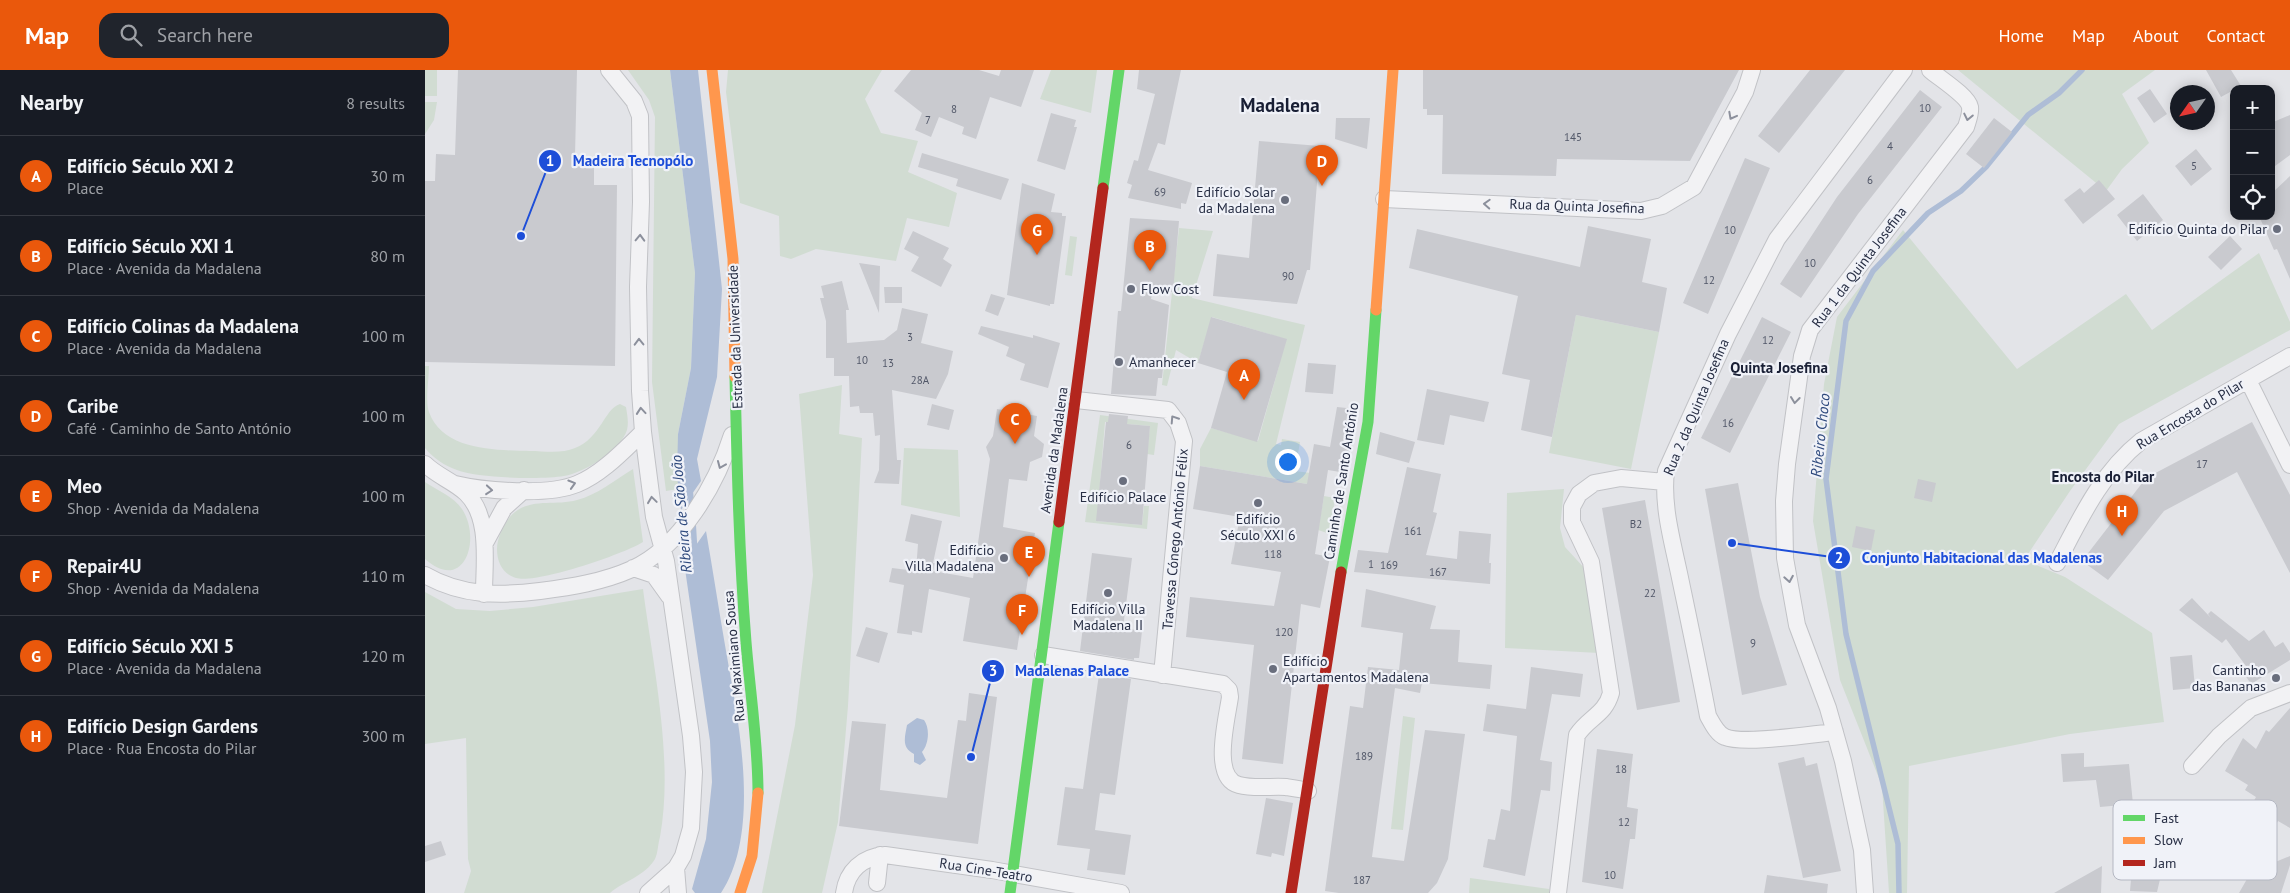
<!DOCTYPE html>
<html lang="en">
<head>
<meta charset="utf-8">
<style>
  :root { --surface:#171b24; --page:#20242c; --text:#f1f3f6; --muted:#9ea1a6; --line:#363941; --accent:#ea580c }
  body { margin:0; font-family:"PT Sans",sans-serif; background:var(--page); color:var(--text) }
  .controls { position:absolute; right:15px; top:15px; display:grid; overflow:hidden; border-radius:10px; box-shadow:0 2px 12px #0003 }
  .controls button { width:45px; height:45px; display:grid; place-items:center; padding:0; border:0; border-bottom:1px solid var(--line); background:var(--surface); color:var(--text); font:25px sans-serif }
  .compass { position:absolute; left:1745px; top:15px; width:45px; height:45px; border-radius:50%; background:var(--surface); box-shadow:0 2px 12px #0003; rotate:236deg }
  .you { position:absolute; left:862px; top:391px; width:18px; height:18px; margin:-12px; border:4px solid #fff; border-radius:50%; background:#1a73e8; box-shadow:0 0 0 8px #1a73e833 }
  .badge { display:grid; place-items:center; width:32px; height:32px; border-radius:50%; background:var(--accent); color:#fff; font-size:16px; font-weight:700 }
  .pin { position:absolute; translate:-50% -41px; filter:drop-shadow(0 1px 2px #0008) }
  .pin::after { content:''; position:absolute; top:26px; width:18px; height:15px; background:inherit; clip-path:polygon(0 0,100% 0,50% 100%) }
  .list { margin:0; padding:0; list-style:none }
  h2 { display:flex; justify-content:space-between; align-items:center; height:65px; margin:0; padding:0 20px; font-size:21px }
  h2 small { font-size:16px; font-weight:400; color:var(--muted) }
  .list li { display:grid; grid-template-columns:32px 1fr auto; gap:15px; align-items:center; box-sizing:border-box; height:80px; padding:0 20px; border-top:1px solid var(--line) }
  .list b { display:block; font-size:19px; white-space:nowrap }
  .list p { margin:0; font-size:16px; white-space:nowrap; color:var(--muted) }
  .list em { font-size:16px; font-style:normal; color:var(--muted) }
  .icon { flex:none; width:28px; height:28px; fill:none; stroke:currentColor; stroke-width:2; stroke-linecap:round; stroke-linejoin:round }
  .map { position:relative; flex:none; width:1865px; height:823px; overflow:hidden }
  header { display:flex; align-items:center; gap:30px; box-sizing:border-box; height:70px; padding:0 25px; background:var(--accent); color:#fff }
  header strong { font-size:24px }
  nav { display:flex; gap:28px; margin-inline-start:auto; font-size:18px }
  .search { width:350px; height:45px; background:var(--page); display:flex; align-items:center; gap:12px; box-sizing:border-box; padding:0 18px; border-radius:15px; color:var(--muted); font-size:19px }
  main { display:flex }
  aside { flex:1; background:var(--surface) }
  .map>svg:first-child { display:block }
  .green { fill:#d1dcd2 }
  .water { fill:#aebdd6 }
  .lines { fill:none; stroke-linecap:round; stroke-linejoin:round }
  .stream { stroke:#aebdd6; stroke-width:5.5 }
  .building { fill:#c9cacf }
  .street-casing { stroke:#c1c2c6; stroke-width:18 }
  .street { stroke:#f2f2f4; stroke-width:16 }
  .fast { stroke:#63d668; stroke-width:11 }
  .slow { stroke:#ff974d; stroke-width:11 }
  .jam { stroke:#b3261e; stroke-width:11 }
  .oneway { stroke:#8c909c }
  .poi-dot { fill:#696e7d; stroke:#f0f2f8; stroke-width:2 }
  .labels { text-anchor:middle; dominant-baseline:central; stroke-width:4.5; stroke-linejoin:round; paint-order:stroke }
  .number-label { font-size:11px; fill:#515768 }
  .poi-label { font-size:14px; fill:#272e44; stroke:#f0f2f8; text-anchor:end }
  .street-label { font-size:14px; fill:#272e44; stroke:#f0f2f8 }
  .neighbourhood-label { font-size:15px; font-weight:bold; fill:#191f35; stroke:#f0f2f8 }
  .water-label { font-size:15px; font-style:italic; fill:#2d487c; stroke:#f0f2f8 }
  .district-label { font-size:19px; font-weight:bold; fill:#191f35; stroke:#f0f2f8 }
  .key { fill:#f0f2f8; stroke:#b4b7c2; stroke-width:1 }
  .key-label { font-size:14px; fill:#272e44 }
  .leader { fill:none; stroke:#1d4ed8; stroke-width:2 }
  .callout-dot { fill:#1d4ed8; stroke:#f0f2f8; stroke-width:2 }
  .mark-label { font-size:15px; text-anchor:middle; font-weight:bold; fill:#fff }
  .callout-label { font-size:15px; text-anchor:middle; font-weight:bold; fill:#1d4ed8; stroke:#f0f2f8; stroke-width:4.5; stroke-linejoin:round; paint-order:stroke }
</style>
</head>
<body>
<header>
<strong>Map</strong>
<div class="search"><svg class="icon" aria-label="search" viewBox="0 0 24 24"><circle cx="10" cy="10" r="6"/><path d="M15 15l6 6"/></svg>Search here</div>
<nav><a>Home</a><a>Map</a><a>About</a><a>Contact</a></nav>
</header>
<main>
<aside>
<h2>Nearby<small>8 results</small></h2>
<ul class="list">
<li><span class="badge">A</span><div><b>Edifício Século XXI 2</b><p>Place</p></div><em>30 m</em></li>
<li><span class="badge">B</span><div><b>Edifício Século XXI 1</b><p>Place · Avenida da Madalena</p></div><em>80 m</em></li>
<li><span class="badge">C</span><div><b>Edifício Colinas da Madalena</b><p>Place · Avenida da Madalena</p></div><em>100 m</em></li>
<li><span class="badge">D</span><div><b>Caribe</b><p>Café · Caminho de Santo António</p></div><em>100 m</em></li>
<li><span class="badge">E</span><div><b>Meo</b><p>Shop · Avenida da Madalena</p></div><em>100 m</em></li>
<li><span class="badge">F</span><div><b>Repair4U</b><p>Shop · Avenida da Madalena</p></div><em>110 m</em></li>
<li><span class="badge">G</span><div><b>Edifício Século XXI 5</b><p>Place · Avenida da Madalena</p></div><em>120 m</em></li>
<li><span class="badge">H</span><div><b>Edifício Design Gardens</b><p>Place · Rua Encosta do Pilar</p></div><em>300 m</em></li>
</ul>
</aside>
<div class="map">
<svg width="1865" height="823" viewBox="0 0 1865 823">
  <rect width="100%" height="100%" fill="#e3e4e8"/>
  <path class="green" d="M0,0h12v26h-12z
    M203,0h42l25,203 -4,95 -13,66v55l-12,2 -14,-109 3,-265 -6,-17z
    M303,0h154l-17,29 16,34 37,8 -10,31 49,21 -8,34 -42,-9 -11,43 -80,-12 -25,10 -11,-3 -1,-40 -39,-13 -14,-111z
    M626,0h46l-6,43 -51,-14z
    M1533,0h197l-33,24 27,49 -27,26 -16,22z
    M0,32h12l-3,18 -9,14z
    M754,158l34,3 -21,67 113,27 -29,119 5,1 1,-6 18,3 -5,29 31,4 -1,12 -125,-21v-17l11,-21 47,13 21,-75 3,-28 -70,-21 -14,46 -22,-13 -9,36 -5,-1z
    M1478,160l114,139 109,-75 26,36 107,-77 31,69v8l-171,94 -49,67 -46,69 41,17 87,56 12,89 -94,12 -161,32 -2,127h-18l-7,-107 -42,-106 -27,-159 11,-137 13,-67z
    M645,166l7,1 -5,39 -7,-1z
    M1151,245l83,17 -28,137 -82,-16z
    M0,296h4c0,12 -4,36 0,46 14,39 67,38 101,39 14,0 32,3 45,-3 26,-10 29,-39 45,-44l6,3c1,7 3,15 1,23 -6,20 -43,43 -63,46 -22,4 -87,2 -107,-6 -12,-4 -24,-12 -32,-22z
    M417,315l-3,49 23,4 -14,268 -10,116 -16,71h-60l33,-168 18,-150 -14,-181z
    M675,345l58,8 -4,32 -7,-1 3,-28 -45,-4 -8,99 45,4 2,-19h5l-2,23 -62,-7z
    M479,378l54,2 2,67 -59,-12z
    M208,399l10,73c-19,12 -106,42 -127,36 -13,-4 -19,-15 -19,-29 0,-12 8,-29 18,-37 18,-14 41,-6 62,-12 20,-5 38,-20 56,-31z
    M0,412c12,8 29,15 37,27 20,30 2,85 -37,50z
    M1139,419l-4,39 5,19 22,24 12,82 -94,-5 2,-155z
    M899,426l11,2 -5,36 -12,-4z
    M218,519c10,77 31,171 17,248 -2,6 -2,16 -5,22 -10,17 -31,22 -45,34h-146l7,-22 -3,-12 -2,-121 -41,6v-152l31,17 34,2 43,-4z
    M978,646l12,2 -12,112 -12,-1z
    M1045,808l79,11v4h-80z"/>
  <path class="water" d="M245,0h28l24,219 -5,88 -20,82 4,22 -20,29 -4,-34 1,-42 13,-66 4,-95z
    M281,461c7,40 13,80 20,120 12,68 36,180 -5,242h-26l-3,-4 14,-50 6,-57 -2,-41 -26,-179z
    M492,648l7,2c6,8 5,24 -2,32l4,8 -6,5 -6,-3v-8c-13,-6 -9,-17 -7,-29z"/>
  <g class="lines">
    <path class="stream" d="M265,419l2,20
      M268,451l2,33
      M1474,823l-1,-49 -52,-210 -20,-155 20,-158 27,-50 55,-58 33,-22 25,-24 42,-52 31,-22 23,-23"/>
  </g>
  <path class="building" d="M33,0h119l-2,86 19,1v28h23l-2,181 -190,-4v-181h10l1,-27 19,1z
    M486,0h68l20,6 2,-6h33l-13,37 -31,-10 -14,42 -14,-5 2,-7 -25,-10 -8,20 -16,-7 7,-17 -28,-22z
    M714,0h42l-16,75 -7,-2 -10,27 44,13 -6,21 -5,-1v6l-53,-11 4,-13 -5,-2 7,-23 4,1 17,-67 -18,-5z
    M998,0h316l-49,91 -133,-2 -1,17 -114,-2 1,-59h-16v-6h-4z
    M1385,0h35l-66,83 -21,-17z
    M1781,0h25l10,16 -20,11z
    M1725,19l17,25 -13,9 -17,-25z
    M1495,20l22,17 -84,107 -57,84 -21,-14 57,-87z
    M626,43l25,7 -2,7h3l-12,43 -28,-9z
    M1865,45v40l-19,14v-46z
    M911,48h34l-3,31 -32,-10z
    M1569,48l18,14 -28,36 -18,-14z
    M834,71l61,5 -10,124h-3l-10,34 -84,-8 4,-42 32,4z
    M1771,79l16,20 -21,17 -16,-20z
    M497,83l87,26 -8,21 -45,-14 2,-7 -40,-12z
    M1320,88l25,10 -62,146 -25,-11z
    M1865,106v103l-13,-30 -3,1 -15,-34h12v-22z
    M1674,110l16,19 -32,25 -19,-24 16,-12 4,5z
    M597,113l33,11 -4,18 11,1v3h4l-12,88h-4v2l-43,-11z
    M1718,124l20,26 -26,21 -20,-26z
    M705,148l49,3 -6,71 -20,-2 -2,9 18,6 -7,73h-4l-2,18 -45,-2 7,-83h3z
    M1163,156l63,13 -9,43 25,6 -8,44 -83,-17 -24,122 -31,-7 9,-50 -28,-6 16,-78 -109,-28 8,-39 163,38z
    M488,161l36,17 -6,11 9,6 -11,22 -30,-16 8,-14 -15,-8z
    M1805,166l12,13 -21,21 -13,-13z
    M434,193l21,3 -1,47z
    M417,211l7,29h-3l1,33 37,-3 13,-10 5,-22 26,6 -7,29 32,8 -5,23 -12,25 -44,-9 5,70h4l-2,24 -25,-1 5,-13 1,-35 -5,1 -2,-23h-13l-1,-7 -9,1 -1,-31h-15v-18h-8v-37l-6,-23h4l-3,-12z
    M459,217h18v16h-17z
    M566,224l14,4 -7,18 -13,-5z
    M786,247l76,22 -30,103 -46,-14 16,-56 -29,-9z
    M1337,247l29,15 -61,121 -29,-15z
    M556,256l52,12v-3l27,8 -12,45 -28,-8 5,-16 -19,-8 3,-9 -31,-13z
    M883,293l28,2 -3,29 -28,-2z
    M1002,319l62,13 -5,20 -34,-7 -6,30 -27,-5z
    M507,334l22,6 -5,20 -22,-5z
    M912,337l19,2 -1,11 -9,53 -18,-3 -13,84 15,3 -10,51 -19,-4 -18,160 -41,-5 12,-114 -68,-8 4,-40 84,9 7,-34 -50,-8 9,-47 -47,-8 7,-43 107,18 7,-40 16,3z
    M572,339l40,7 -3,20 10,8 -2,13 -12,5 -3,19 -18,-2 -6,48 32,6 -18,117 -54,-9 7,-43 -41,-9 -7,44 -10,-2v4l-15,-2 7,-48 -15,-3 3,-14 24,3 2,-27 -13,-3 6,-27 31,7 -9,42h2l-2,8 40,7 17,-119 -4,-12 7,-11z
    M684,344l19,2 -1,8 23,2 -8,99 -46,-4 10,-99h2z
    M1827,352l38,73v78l-53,-101 -73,39 -56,69 -26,-19 64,-83z
    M955,362l35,10 -6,21 -33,-9z
    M982,397l34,7 -8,38 4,1 -11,42 31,4 2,-28 32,3 -2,29h2l-1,21 -136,-12 4,-22 30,3z
    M1493,409l18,4 -4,19 -18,-4z
    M1313,413l22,114 27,88 -45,10 -37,-206z
    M1220,430l35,202 -43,8 -35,-202z
    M1431,456l19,4 -4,21 -19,-4z
    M667,483l40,5 -9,70 19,3 -3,27h-5v2l-54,-9z
    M941,519l70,17 -6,23 30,1 -2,32 34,3 -2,24 -68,-6 -2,10 -25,-5 -23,169 32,4 21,-131 40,4 -17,125 -11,24 -9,10h-89l-14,-2 25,-185 13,2 5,-41 31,3 4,-37 -42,-6z
    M1767,528l19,20 -3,-4 3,-3 38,30 15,-11 11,17 8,-5 7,11v7l-39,24 -10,-15 5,-3 -20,-27 -4,4 -43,-33z
    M441,557l22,6 -9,30 -23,-7z
    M1767,585l3,33 -22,2 -3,-33z
    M1106,597l52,7 -3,23 -28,-3 -12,66 12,2 -2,29 -9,-1 -16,86 -42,-9 5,-28 7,1 6,-31 9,2 7,-75 -34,-5 4,-27 39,5z
    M674,604l32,5 -16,116 -15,-2 -5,37 36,5 -6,40 -38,-5 3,-21 -33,-4 8,-58 18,2z
    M544,623l28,4 -19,147 -139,-18 13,-105 34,3 -6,66 67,8 11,-78 8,1z
    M1865,638v120l-12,-7 -16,30 -14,-8 10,-17 -9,-6 6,-12 -4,-2 5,-9 -11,-7 3,-5 -23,-14 18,-33 13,11 10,-19 3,2z
    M1172,679l36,5 -6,53 11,2 -3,30h-5l-7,50 -41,-7z
    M1659,683v14l45,-3 4,40 -33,3 -4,-27 -33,2 -2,-28z
    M1379,687l2,9 11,-3 24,108 -38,7 -25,-115z
    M841,728l27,5 -9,53 -12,-3 -1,4 -15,-3z
    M16,771l5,14 -21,7v-16z
    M1716,773l26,1 -1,28 -5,3 -4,17 -27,-1 2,-23 8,1z
    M1865,786v9l-9,28h-42l12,-21z
    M1677,796l-1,27h-47z
    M1342,805l61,9 -1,9h-63z"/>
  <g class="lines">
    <defs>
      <path id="street" d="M184,0l25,31 6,15 1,86 -3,85 2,104 3,41 11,85 12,44 25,175 3,36 -3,56 -8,28 -7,12 -28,25
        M959,129l257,12 21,-5 32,-19 51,-95 7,-22
        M1823,310l42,85
        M651,330l92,10 10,13 6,18 -22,234
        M0,394c12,12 28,17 41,29 25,24 18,69 18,101
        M30,414c30,7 93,12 122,0 25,-10 47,-34 66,-52
        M60,473l19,-35 20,-18
        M1632,493c23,-44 44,-90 84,-122l149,-85
        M208,498l21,7 15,21
        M0,505c36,21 75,21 115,16 31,-4 63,-9 92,-22 49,-22 85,-86 100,-134
        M618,585l180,29 6,6 1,7c-3,22 -19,81 9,88 15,4 31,1 47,2 7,1 15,2 22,4
        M1410,662c-23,2 -91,13 -110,5 -8,-3 -13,-14 -17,-21 -9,-48 -19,-95 -29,-143 -7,-33 -17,-68 -13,-102l62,-137 49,-95 127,-169
        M1767,696l27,-30 32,-28 39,-15
        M251,798l2,25
        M452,813l3,-28
        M419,823c3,-22 18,-36 41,-38l107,15 129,23
        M1133,823l19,-158c12,-18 28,-20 34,-42l-20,-131 -19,-40v-15l7,-13 15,-11 27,-5 44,4
        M1440,823l-3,-43 -19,-89 -15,-53 -31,-83 -12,-67 -1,-57 3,-37 15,-108 8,-26 156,-203c2,-7 5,-13 4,-20 -2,-11 -31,-29 -40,-37"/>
    </defs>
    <use href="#street" class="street-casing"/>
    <use href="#street" class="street"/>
    <path class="fast" d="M678,118l16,-118
      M310,307c2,89 4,177 11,265 4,50 12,100 12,151
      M916,502l27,-150 8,-112
      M585,823l49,-371"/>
    <path class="slow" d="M287,0l21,189 2,118
      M951,240l17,-240
      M315,823l12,-37 6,-63"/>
    <path class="jam" d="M634,452l44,-334
      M866,823l50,-321"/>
  </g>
  <defs><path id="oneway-chevron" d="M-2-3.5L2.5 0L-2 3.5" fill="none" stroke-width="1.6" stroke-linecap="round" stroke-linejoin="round" transform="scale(1.25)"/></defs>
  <g class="oneway">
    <use href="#oneway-chevron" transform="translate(1307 46) rotate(118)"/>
    <use href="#oneway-chevron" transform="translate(1543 47) rotate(102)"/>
    <use href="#oneway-chevron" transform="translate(1062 134) rotate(-177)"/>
    <use href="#oneway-chevron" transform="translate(215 168) rotate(-88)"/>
    <use href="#oneway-chevron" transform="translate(214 272) rotate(-91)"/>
    <use href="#oneway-chevron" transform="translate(1370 330) rotate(97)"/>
    <use href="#oneway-chevron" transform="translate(216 341) rotate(-95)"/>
    <use href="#oneway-chevron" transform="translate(749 349) rotate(-123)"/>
    <use href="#oneway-chevron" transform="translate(296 395) rotate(113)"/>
    <use href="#oneway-chevron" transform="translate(147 414) rotate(-17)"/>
    <use href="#oneway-chevron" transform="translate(64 420) rotate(5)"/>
    <use href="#oneway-chevron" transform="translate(227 430) rotate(-98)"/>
    <use href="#oneway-chevron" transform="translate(1364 509) rotate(80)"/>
  </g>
  <g class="poi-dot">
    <circle cx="860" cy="130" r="5"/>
    <circle cx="1852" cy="159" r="5"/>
    <circle cx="706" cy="219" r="5"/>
    <circle cx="694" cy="292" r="5"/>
    <circle cx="698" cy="411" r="5"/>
    <circle cx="833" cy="433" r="5"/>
    <circle cx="579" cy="488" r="5"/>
    <circle cx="683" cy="523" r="5"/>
    <circle cx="848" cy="599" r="5"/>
    <circle cx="1851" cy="608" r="5"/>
  </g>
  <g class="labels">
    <g class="number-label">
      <text x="1500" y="38">10</text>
      <text x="529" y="39">8</text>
      <text x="503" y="50">7</text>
      <text x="1148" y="67">145</text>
      <text x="1465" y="76">4</text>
      <text x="1769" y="96">5</text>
      <text x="1445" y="110">6</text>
      <text x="735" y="122">69</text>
      <text x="1305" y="160">10</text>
      <text x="1385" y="193">10</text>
      <text x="863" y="206">90</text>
      <text x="1284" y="210">12</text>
      <text x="485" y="267">3</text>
      <text x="1343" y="270">12</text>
      <text x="437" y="290">10</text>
      <text x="463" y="293">13</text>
      <text x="495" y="310">28A</text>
      <text x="1303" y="353">16</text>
      <text x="704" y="375">6</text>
      <text x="1777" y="394">17</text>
      <text x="1211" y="454">B2</text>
      <text x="988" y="461">161</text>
      <text x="848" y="484">118</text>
      <text x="946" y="494">1</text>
      <text x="964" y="495">169</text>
      <text x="1013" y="502">167</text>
      <text x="1225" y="523">22</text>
      <text x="859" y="562">120</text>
      <text x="1328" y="573">9</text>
      <text x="939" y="686">189</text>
      <text x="1196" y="699">18</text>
      <text x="1199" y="752">12</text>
      <text x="1185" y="805">10</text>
      <text x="937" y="810">187</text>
    </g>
    <g class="poi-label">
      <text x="850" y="122">Edifício Solar<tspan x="850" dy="16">da Madalena</tspan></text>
      <text x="1842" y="159">Edifício Quinta do Pilar</text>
      <text x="716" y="219" text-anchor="start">Flow Cost</text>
      <text x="704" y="292" text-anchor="start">Amanhecer</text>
      <text x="698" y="427" text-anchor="middle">Edifício Palace</text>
      <text x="833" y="449" text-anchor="middle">Edifício<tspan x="833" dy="16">Século XXI 6</tspan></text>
      <text x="569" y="480">Edifício<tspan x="569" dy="16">Villa Madalena</tspan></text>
      <text x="683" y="539" text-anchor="middle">Edifício Villa<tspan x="683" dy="16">Madalena II</tspan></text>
      <text x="858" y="591" text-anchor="start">Edifício<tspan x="858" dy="16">Apartamentos Madalena</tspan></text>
      <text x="1841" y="600">Cantinho<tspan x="1841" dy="16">das Bananas</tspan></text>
    </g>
    <g class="street-label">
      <text transform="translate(1152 136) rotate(2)">Rua da Quinta Josefina</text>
      <text transform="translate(1434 197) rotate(-53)">Rua 1 da Quinta Josefina</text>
      <text transform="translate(310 267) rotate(-92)">Estrada da Universidade</text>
      <text transform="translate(1271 337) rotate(-67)">Rua 2 da Quinta Josefina</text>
      <text transform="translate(1765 344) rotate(-31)">Rua Encosta do Pilar</text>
      <text transform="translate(629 380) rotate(-82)">Avenida da Madalena</text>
      <text transform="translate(916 411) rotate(-81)">Caminho de Santo António</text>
      <text transform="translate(750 469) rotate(-85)">Travessa Cónego António Félix</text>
      <text transform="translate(309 586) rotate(-95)">Rua Maximiano Sousa</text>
      <text transform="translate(561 800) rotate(9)">Rua Cine-Teatro</text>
    </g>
    <g class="neighbourhood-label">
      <text x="1354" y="297">Quinta Josefina</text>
      <text x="1678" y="406">Encosta do Pilar</text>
    </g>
    <g class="water-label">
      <text transform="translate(1395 365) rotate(-84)">Ribeiro Choco</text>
      <text transform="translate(256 444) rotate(-95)">Ribeira de São João</text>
    </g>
    <g class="district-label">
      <text x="855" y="35">Madalena</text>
    </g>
  </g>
  <rect x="1688" y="730" width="164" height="80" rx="8" class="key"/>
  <rect x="1698" y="745" width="22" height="6" fill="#63d668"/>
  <rect x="1698" y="767" width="22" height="7" fill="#ff974d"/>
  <rect x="1698" y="790" width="22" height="6" fill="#b3261e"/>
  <g class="key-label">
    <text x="1729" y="753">Fast</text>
    <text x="1729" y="775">Slow</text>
    <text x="1729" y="798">Jam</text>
  </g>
  <path class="leader" d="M96 166L125 91M1307 473L1414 488M546 687L568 601"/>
  <g class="callout-dot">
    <circle cx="96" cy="166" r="5"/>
    <circle cx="1307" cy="473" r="5"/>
    <circle cx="546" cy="687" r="5"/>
    <circle cx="125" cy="91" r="12"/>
    <circle cx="1414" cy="488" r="12"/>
    <circle cx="568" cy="601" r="12"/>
  </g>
  <g class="mark-label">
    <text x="125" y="96">1</text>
    <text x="1414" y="493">2</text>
    <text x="568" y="606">3</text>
  </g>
  <g class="callout-label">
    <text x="208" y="96">Madeira Tecnopólo</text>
    <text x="1557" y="493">Conjunto Habitacional das Madalenas</text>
    <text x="647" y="606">Madalenas Palace</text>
  </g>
</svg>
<div class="controls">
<button>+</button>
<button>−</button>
<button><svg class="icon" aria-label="locate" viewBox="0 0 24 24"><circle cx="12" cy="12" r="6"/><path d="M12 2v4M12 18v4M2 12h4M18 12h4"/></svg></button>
</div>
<svg class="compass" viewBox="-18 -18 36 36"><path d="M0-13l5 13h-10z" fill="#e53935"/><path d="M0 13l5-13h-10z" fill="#9ea1a6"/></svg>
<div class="you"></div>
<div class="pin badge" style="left:819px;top:330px">A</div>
<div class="pin badge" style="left:725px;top:201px">B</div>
<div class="pin badge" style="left:590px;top:374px">C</div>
<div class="pin badge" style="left:897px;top:116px">D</div>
<div class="pin badge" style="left:604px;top:507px">E</div>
<div class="pin badge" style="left:597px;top:565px">F</div>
<div class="pin badge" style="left:612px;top:185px">G</div>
<div class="pin badge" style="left:1697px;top:466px">H</div>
</div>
</main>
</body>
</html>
